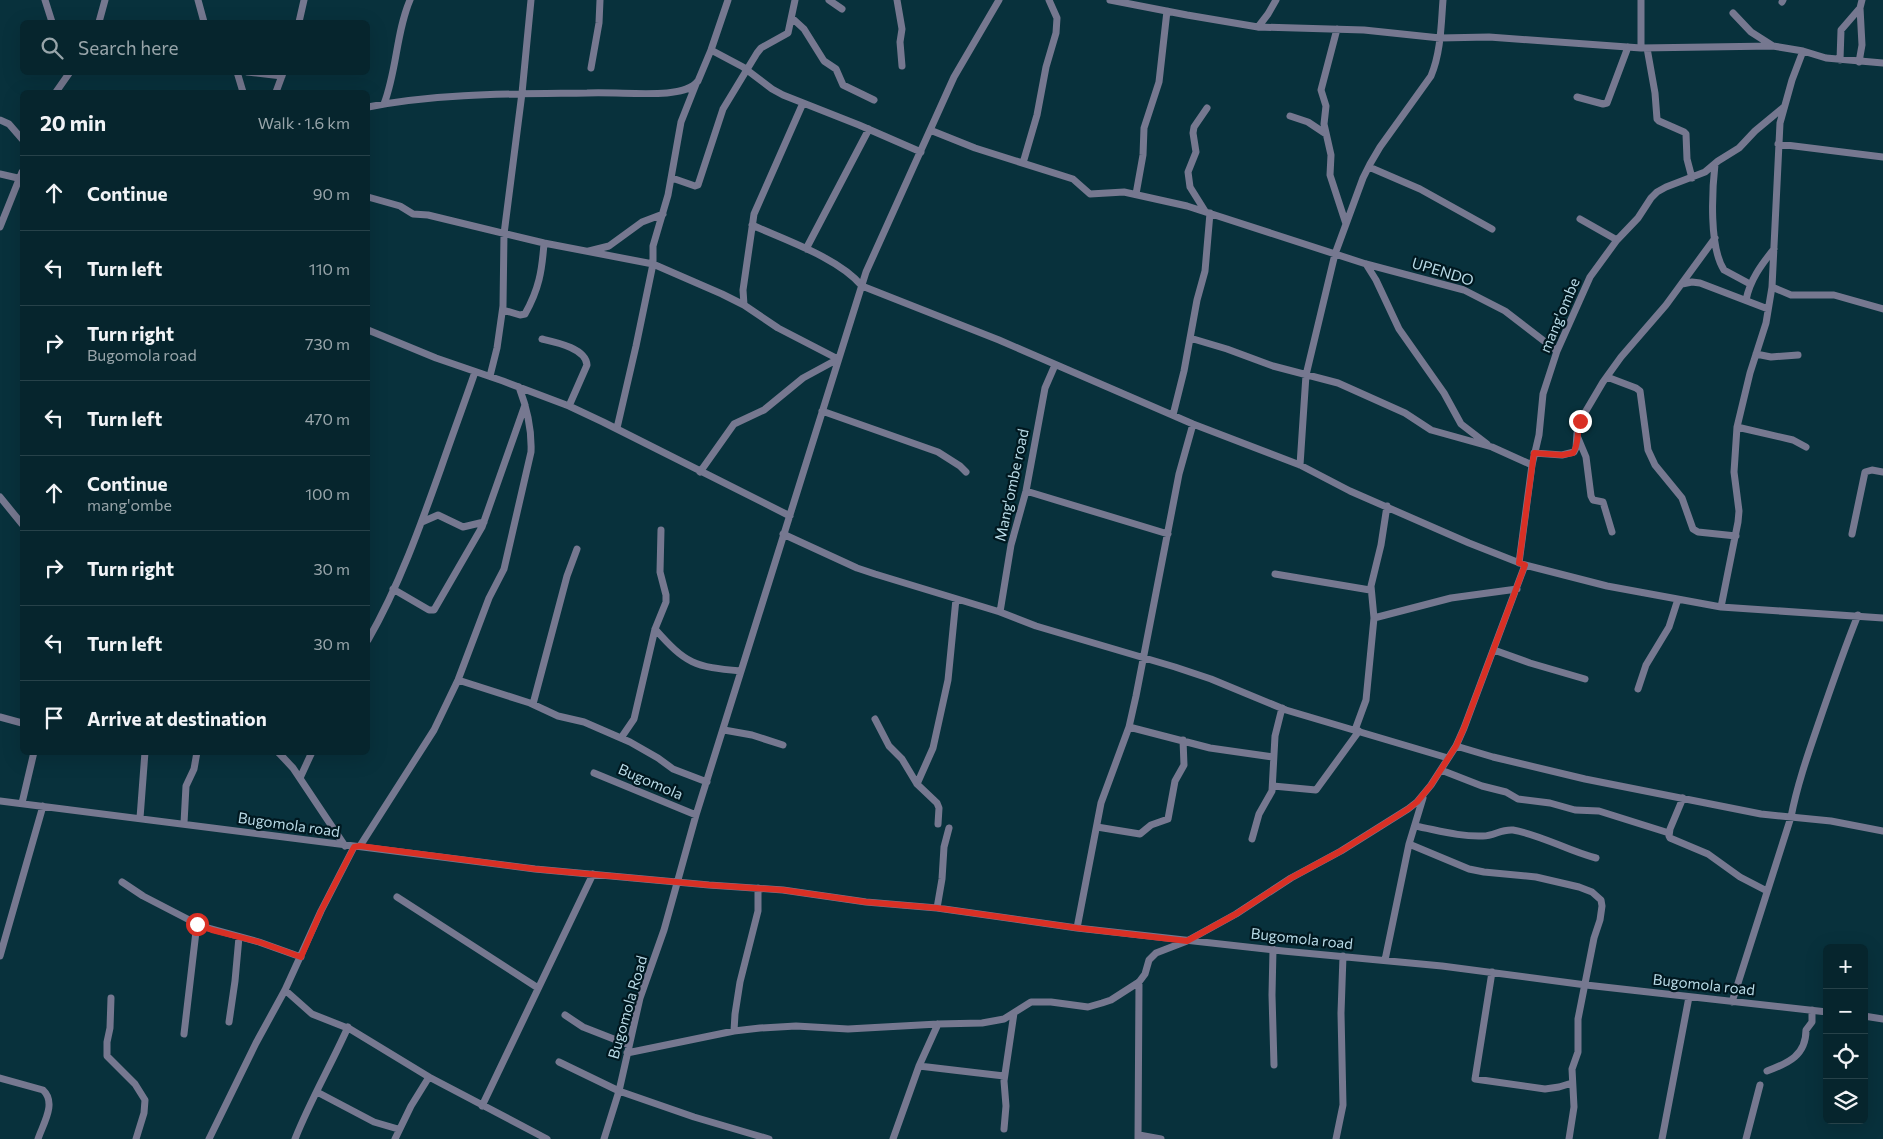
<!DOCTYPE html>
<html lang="en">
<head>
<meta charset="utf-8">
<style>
  :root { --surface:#06252d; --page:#0f2d35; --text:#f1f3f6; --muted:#98a5aa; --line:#274249 }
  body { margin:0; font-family:Commissioner,sans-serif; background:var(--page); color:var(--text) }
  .controls { position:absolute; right:15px; bottom:15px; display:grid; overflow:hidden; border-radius:8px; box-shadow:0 5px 20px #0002 }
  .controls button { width:45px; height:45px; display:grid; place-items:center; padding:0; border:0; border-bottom:1px solid var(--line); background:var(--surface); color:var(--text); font:25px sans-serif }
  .stop { position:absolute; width:15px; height:15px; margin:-11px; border:4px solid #d93025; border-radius:50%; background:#fff }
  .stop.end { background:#d93025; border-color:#fff; box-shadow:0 1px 5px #0008 }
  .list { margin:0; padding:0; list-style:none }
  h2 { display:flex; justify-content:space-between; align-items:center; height:65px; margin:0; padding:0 20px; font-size:21px }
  h2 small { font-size:16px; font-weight:400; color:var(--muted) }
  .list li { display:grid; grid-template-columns:32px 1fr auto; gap:15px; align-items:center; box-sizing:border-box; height:75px; padding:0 20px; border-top:1px solid var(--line) }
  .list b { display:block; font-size:19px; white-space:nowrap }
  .list p { margin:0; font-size:16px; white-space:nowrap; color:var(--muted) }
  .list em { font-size:16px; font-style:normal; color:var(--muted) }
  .icon { flex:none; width:28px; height:28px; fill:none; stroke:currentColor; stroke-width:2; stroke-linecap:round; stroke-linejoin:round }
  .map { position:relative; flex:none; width:1883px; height:1139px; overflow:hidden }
  .search { position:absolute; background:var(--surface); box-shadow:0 5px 20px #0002; left:20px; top:20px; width:350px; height:55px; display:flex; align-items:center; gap:12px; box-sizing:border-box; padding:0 18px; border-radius:8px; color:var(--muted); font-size:19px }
  .panel { position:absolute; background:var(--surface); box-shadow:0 5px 20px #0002; left:20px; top:90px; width:350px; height:665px; border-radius:8px }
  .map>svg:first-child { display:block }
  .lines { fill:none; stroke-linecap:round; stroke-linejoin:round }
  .street { stroke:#767890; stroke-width:7 }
  .route { stroke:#d93025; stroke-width:6 }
  .labels { text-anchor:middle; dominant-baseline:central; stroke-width:4.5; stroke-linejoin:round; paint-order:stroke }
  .street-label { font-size:15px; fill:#b8dae6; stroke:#001820 }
</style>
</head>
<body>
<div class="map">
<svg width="1883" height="1139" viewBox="0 0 1883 1139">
  <rect width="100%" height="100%" fill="#08313c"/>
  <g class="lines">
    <path class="street" d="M45,0l7,22
      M198,0l6,22
      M829,0l13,9
      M897,0l5,29 -2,13 2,24
      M1110,0l77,15 71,12 106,3 76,8 49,-1 152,11 132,-2 30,5 23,7 57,5
      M1782,2l1,-2
      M1733,13l18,19 22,14
      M792,18l12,11 20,32 12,8 7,16 31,15
      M99,22l6,-22
      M299,22l5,-22
      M1258,27l10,-13 8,-14
      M1337,29l-16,61 5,16 -2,18 7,31 -1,20 16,49
      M1641,48v-48
      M1647,48l8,45 2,26 2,2 25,11 2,2 1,25 5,19
      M711,50l32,17 29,22 11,6 76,30 62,27
      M1840,60l1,-30 19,-22 2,-8
      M1859,62l3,-17 -2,-37
      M591,68l8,-45 1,-23
      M237,72l6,20
      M247,72l35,4
      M56,92l14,-20
      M276,92l7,-19
      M1577,97l26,7 4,-1 21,-56
      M384,104c13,-34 12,-71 26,-104
      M368,107c71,-14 146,-13 219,-14 27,-1 54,2 80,0 11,-1 24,-3 31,-12l13,-31 17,-50
      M1290,116l18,6 18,12
      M0,120l9,4 13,15
      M930,130l45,18 98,31 17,15 34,-2 63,14 179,58 98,26 41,21 52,40
      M1778,144l105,13
      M1023,163l14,-48 9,-48 10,-34 1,-15 -8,-18
      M1715,164c-3,27 -6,83 9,106l26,14
      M1369,167l51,22 72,40
      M0,174l22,5
      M672,178l23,8 3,-1 25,-76 34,-56 4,-5 27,-15 7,-33
      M1136,194l7,-39 1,-27 15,-46 8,-71
      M368,197l32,9 13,8 15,1 116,28 109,21 69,30 22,11 34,23 60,31
      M1205,211l-15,-24 -2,-15 8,-20 -3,-19 1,-6 13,-19
      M1580,219l37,21
      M752,225c33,15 87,33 110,61l137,54 194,84 107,41 50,26 119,52 56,22 82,21 114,21 162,11
      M0,227l22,-55
      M806,249l63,-120
      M589,251l20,-5 33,-24 21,-8
      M1366,264l10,16 23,49 45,64 17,31 26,20
      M1682,284l10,-2 8,1 68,26
      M1772,287l19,8h43l49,14
      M1746,300c4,-20 15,-35 28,-51
      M744,305l-1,-15 11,-76 49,-111
      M503,310l17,5 5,-1c14,-25 17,-43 19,-71
      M368,330l68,28 67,23 66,25 34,16 187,94
      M1190,338l37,11 46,17 65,17 67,30 26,17 61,17 40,18
      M542,339c13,3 44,9 45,26l-18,41
      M1756,354l15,3 27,-2
      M490,376l7,-28 6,-42 1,-72 18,-141 9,-93
      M1607,377l29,11 4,3 8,59 7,15 27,33 11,31 5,3 38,4
      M822,411l116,41 22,14 6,6
      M1173,415l11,-44 13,-71 8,-29 5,-58
      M1737,427l56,13 13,7
      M617,428l19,-82 17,-82v-18l15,-51 13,-73 15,-38
      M1578,438l8,19 5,39 2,4 10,2 9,30
      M1534,453l28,2 12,-3 2,-4 1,-15 3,-12 23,-39 18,-25 45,-52 49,-67
      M1300,465l6,-90 29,-121 28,-76 7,-14 10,-17 51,-71c10,-24 10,-51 12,-76
      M700,472l34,-48 30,-14 39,-32 35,-19
      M1026,491l142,43
      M0,497l22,27
      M422,522l16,-7 25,12 21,-5
      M783,534l74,34 18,6 125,38 36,14 139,41 36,12 75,31 162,48
      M1852,534l13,-62 7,-2 11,2
      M1519,563l13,-98 7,-30 4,-41 14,-43 33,-74 27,-37 21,-22 13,-20 6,-6 9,-5 39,-15 13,-11 21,-13 16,-17 29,-24
      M1275,574l95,16
      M393,589l36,21h5l48,-83 43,-122
      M1721,607l17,-85 1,-11 -5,-39 3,-45 13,-54 16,-50 6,-36 8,-164 12,-43 11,-29
      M1000,612l11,-67 15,-54 19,-103 10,-23
      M1374,618l77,-20 66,-9
      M655,629c31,35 39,38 86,42
      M368,640c31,-54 52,-113 73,-172 11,-32 23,-64 34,-96
      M1494,650l36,13 55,16
      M458,680l72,23 28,13 26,6 46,20 28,16 15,11 34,13
      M1638,689l8,-24 23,-38 9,-28
      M533,704l34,-128 10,-27
      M0,717l22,6
      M875,719l14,27 13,13 15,25 20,19 2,5 -1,16
      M1129,727l81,21 63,9
      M724,730l28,5 31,10
      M1355,730l11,-30 8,-82 -3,-32 10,-41 6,-39
      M621,738l13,-19 21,-90 11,-27v-7l-6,-23 1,-42
      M1456,746l37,11 92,22 176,35 70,7 52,10
      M278,752l15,16 52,78
      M1441,770l41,16 24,6 12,7 32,4 25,7 24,1 70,22
      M594,773l102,42
      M300,778l12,-26
      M917,784l16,-36 15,-68 8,-81
      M1273,786l43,4 43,-59
      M1683,798l-13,31 -1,7 1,2 38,16 32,23 27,14
      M0,801l535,68 174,16 74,5 83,12 71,6 140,20 206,23 159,15 144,19 241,27
      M22,803l12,-51
      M140,818l5,-66
      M184,823l2,-37 8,-17 3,-17
      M1415,826c22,4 45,11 68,10 11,0 18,-7 30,-6 29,5 55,21 83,28
      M1097,827l43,7 11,-9 17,-6 7,-38 9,-16 -1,-25
      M1252,839l7,-25 13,-23 3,-55 7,-28
      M1409,844l60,25 15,3 52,5 43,10 13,5 9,8 1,6 -2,14 -6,18 -16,81v33l-6,17 2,38 -5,32
      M360,846l74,-116 24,-50 31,-82 15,-29 27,-117c1,-23 -4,-44 -12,-65
      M122,882l21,14 58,30 58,16 42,15
      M397,897l141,91
      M937,908l5,-29 2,-32 5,-19
      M1077,928l24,-125 28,-76 7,-31 43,-222 14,-50
      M1273,949l-1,46 2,70
      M0,956l43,-150
      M1385,960l24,-116 14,-46
      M1492,972l-17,107 70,10 14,-2 13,-4
      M285,990l27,24 38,15 79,48 118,62
      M111,998l-1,30 -3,14v14l28,28 10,16 -1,13 -8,26
      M1732,1002l59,-185c6,-31 16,-60 26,-89 13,-38 26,-76 41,-113
      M565,1015l18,12 46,18
      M1864,1016l19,3
      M229,1022l6,-41 4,-44
      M734,1031l1,-17 5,-32 18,-71v-23
      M184,1034l13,-111
      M627,1053l107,-22 26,-3 36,-2 52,3 90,-5 44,-1 22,-4 27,-17h20l37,5 14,-4 9,-3 28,-18 6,-8 4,-14 7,-7 31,-12 49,-27 55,-36 50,-27 67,-42 9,-7 14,-17 25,-39 8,-18 61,-163
      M559,1062l60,29 75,26 75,22
      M919,1066l85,10
      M1767,1071c22,-8 39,-16 39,-41l6,-8v-12
      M0,1078l43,12c14,13 0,34 -5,49
      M317,1092l57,30 24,7
      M482,1106l111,-232
      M1004,1129l2,-23 -2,-25 10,-68
      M1139,1135l22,4
      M209,1139l47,-96 29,-53 36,-79 33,-64
      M295,1139c15,-38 36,-74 53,-112
      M395,1139l16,-33 18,-29
      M604,1139l15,-48 21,-93 24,-68 32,-115 170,-543 88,-195 45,-77
      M893,1139l26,-73 19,-42
      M1138,1139l1,-157
      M1336,1139l7,-34 -2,-92 2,-57
      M1662,1139l27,-142
      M1746,1139l14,-54"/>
  </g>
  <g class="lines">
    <path class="route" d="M197,924l15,6 47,12 42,15 20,-46 33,-64 6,-1 175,23 174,16 74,5 83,12 71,6 140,20 110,13 49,-27 55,-36 50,-27 67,-42 9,-7 14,-17 25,-39 8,-18 61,-163 -6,-2 15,-110 28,2 11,-2c6,-8 4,-22 7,-32"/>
  </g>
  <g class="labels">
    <g class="street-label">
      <text transform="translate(1443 271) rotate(17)">UPENDO</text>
      <text transform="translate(1559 315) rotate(-67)">mang'ombe</text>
      <text transform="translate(1011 485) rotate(-78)">Mang'ombe road</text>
      <text transform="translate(651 781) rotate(23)">Bugomola</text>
      <text transform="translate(289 824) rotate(8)">Bugomola road</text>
      <text transform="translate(1302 938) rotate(6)">Bugomola road</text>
      <text transform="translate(1704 984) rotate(6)">Bugomola road</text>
      <text transform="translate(627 1007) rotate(-74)">Bugomola Road</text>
    </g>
  </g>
</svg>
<div class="controls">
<button>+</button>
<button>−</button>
<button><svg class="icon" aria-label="locate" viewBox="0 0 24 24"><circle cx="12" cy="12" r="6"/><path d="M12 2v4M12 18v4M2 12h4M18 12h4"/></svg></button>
<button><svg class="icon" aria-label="layers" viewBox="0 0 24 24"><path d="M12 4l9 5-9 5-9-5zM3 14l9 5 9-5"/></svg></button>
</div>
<div class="stop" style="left:197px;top:924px"></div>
<div class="stop end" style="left:1580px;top:421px"></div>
<div class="search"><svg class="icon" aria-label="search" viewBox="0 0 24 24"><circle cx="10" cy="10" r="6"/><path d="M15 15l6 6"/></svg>Search here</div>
<section class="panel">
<h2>20 min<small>Walk · 1.6 km</small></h2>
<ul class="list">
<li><svg class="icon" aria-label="ahead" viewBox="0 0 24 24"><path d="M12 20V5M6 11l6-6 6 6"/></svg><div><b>Continue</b></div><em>90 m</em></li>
<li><svg class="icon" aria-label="left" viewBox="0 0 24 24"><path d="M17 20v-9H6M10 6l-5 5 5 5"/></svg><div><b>Turn left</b></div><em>110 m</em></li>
<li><svg class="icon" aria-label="right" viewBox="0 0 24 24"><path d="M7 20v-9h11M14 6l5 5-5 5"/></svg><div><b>Turn right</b><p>Bugomola road</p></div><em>730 m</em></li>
<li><svg class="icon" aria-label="left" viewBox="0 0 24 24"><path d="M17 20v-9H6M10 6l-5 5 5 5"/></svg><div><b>Turn left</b></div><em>470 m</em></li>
<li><svg class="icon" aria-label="ahead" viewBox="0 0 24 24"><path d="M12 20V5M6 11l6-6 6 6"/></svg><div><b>Continue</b><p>mang'ombe</p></div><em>100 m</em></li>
<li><svg class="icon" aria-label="right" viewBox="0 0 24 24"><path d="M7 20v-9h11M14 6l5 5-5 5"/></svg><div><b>Turn right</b></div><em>30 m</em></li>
<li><svg class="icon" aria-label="left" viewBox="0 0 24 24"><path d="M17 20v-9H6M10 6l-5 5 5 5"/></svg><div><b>Turn left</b></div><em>30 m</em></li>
<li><svg class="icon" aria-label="arrive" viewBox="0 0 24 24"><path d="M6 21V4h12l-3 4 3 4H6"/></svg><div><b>Arrive at destination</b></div></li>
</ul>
</section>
</div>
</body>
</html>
